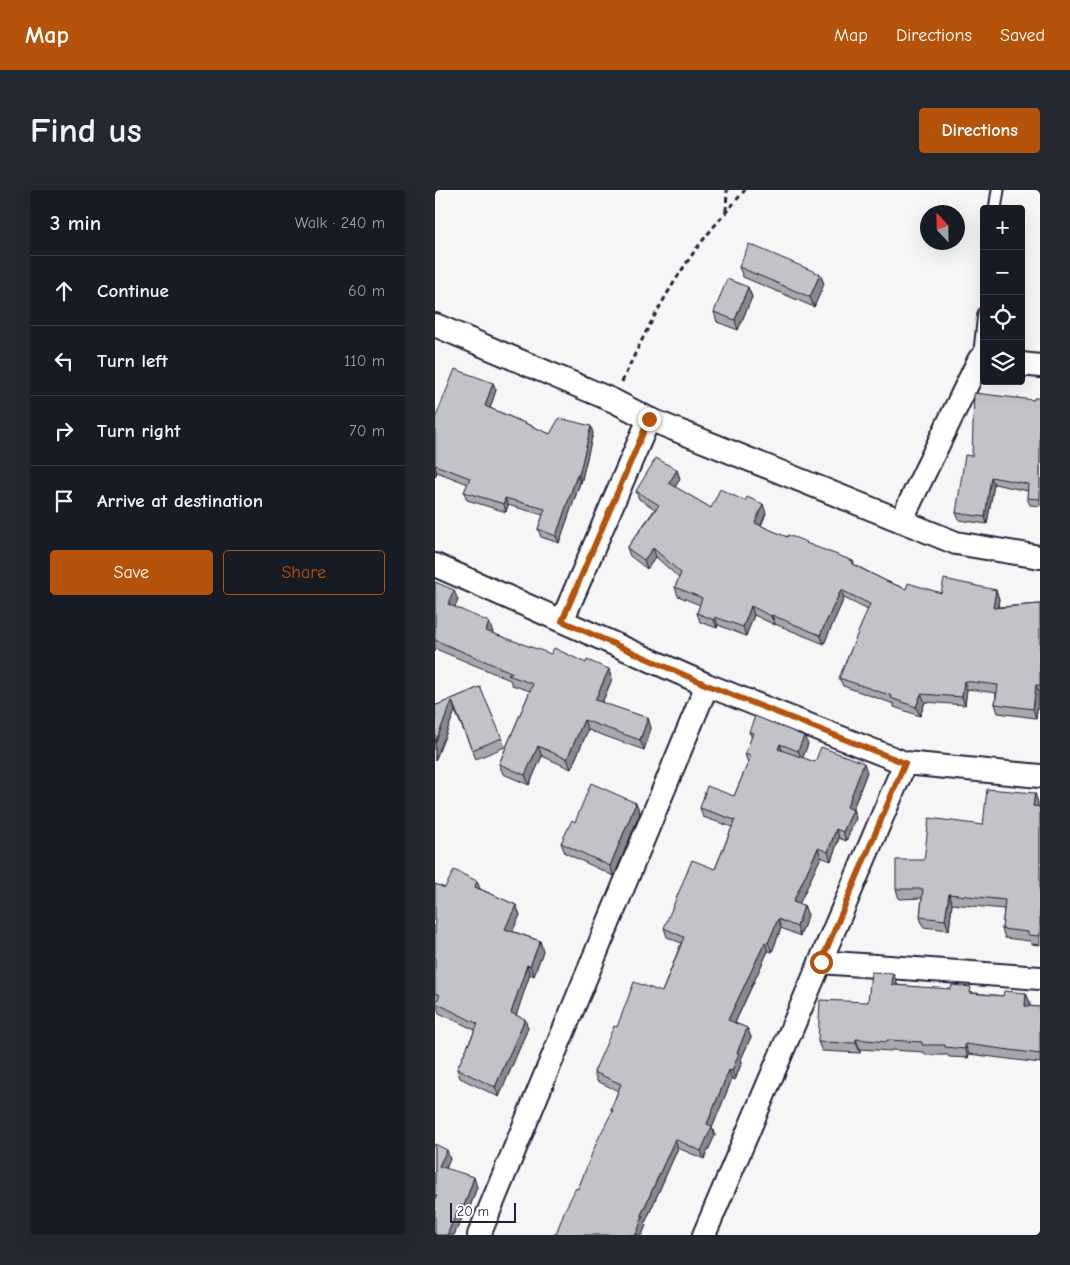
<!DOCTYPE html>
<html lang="en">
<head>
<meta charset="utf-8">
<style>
  :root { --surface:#171b24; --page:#242831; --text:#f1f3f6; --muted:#9ea1a6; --line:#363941; --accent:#b45309 }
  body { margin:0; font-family:"Comic Neue",sans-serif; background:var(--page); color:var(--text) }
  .controls { position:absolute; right:15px; top:15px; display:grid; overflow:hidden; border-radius:5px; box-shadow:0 5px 20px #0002 }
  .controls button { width:45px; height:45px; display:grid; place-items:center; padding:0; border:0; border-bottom:1px solid var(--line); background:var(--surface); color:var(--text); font:25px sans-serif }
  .compass { position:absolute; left:485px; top:15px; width:45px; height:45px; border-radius:50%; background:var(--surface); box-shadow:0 5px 20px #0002; rotate:338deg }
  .scale { position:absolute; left:15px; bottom:12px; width:66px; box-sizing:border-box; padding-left:5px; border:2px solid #22223b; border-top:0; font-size:14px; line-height:18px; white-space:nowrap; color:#22223b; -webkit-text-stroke:4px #fff; paint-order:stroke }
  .stop { position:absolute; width:15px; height:15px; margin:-11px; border:4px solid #b45309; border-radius:50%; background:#fff }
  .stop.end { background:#b45309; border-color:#fff; box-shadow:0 1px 5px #0008 }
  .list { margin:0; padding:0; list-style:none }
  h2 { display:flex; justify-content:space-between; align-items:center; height:65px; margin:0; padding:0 20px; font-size:21px }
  h2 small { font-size:16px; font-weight:400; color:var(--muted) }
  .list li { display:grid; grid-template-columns:32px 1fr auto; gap:15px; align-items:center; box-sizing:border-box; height:70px; padding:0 20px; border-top:1px solid var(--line) }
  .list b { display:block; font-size:19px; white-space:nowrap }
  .list em { font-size:16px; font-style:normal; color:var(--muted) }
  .actions { display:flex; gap:10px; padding:15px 20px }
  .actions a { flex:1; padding:11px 0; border:1px solid var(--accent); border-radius:5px; text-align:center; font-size:18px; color:var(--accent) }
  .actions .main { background:var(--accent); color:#fff }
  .icon { flex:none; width:28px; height:28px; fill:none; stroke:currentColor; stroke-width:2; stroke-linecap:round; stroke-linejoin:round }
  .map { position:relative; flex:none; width:605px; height:1045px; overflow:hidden; border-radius:5px }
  header { display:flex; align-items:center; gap:30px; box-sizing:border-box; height:70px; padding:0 25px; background:var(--accent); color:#fff }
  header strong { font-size:24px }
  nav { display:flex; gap:28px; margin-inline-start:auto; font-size:18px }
  .intro { display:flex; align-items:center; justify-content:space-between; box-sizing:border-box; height:120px; padding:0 30px }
  h1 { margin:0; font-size:35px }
  .button { padding:12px 22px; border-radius:5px; background:var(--accent); color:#fff; font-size:18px; font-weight:700 }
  main { display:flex; gap:30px; padding:0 30px }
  aside { flex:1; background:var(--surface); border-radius:5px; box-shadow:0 5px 20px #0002 }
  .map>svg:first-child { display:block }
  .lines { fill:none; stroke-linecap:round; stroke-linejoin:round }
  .service-casing { stroke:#22223b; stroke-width:15 }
  .minor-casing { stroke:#22223b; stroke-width:26 }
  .path { stroke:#22223b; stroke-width:3; stroke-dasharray:5 4; stroke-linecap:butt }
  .service { stroke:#fff; stroke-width:11 }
  .minor { stroke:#fff; stroke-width:22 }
  .wall { fill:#a7a7ad; stroke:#22223b }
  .shaded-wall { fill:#88888d; stroke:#22223b }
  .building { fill:#c2c2c9; stroke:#22223b }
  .route { stroke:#b45309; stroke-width:6 }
</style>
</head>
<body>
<header>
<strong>Map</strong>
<nav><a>Map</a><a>Directions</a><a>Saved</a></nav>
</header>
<div class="intro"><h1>Find us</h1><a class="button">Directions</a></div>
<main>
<aside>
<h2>3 min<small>Walk · 240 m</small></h2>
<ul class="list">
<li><svg class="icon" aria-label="ahead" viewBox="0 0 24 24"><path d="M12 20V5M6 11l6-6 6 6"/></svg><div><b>Continue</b></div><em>60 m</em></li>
<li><svg class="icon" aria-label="left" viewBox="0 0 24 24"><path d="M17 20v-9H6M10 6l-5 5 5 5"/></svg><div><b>Turn left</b></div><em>110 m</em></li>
<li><svg class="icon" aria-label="right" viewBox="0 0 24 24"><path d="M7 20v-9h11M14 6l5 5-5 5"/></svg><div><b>Turn right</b></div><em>70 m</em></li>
<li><svg class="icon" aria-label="arrive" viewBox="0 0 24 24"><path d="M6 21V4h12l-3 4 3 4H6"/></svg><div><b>Arrive at destination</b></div></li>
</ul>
<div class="actions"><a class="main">Save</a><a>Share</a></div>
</aside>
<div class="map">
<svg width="605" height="1045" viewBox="0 0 605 1045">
  <rect width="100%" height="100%" fill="#f6f6f7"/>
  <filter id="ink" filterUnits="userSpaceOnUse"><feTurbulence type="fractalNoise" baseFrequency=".02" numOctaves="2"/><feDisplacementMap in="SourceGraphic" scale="10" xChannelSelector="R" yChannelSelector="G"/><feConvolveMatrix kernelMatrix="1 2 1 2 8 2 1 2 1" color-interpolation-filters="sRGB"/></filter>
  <g filter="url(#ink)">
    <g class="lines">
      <defs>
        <path id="service" d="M560,19l3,-19
          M544,170l5,-47"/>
        <path id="minor" d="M0,135l179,76 35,18 307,124 84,14
          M586,174l19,2
          M466,331l78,-161h5
          M0,375l272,120 198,78 135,13
          M127,431l87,-202
          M385,772l220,16
          M44,1045l228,-550
          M269,1045l201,-472"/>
      </defs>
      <use href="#service" class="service-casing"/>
      <use href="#minor" class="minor-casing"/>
      <path class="path" d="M291,21l1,-21
        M187,192c20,-45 44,-90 72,-130 16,-22 34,-42 51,-62"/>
      <use href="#service" class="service"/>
      <use href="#minor" class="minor"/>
    </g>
    <path class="wall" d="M304,77l81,7 4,10 -10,23 -71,-30z
      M313,97l4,10 -14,33 -21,-8 -3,-10z
      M58,193l3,7 -6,18 60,26 43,-1 -12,50h-1l-21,60 -18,-6 -3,-8 5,-14 -35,-10 -2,7 -39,-12 -3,-8 4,-8 -31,-12 -2,5v-58z
      M605,208v108l-10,-1 -3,-7 1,-7 -34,-7 -7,40 -28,-4 -3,-7 16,-57 62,-56z
      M242,280l3,9 -5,8 36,21 55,5 -5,13 26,11 20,7 46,17 2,4 31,16 20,8 35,4 55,-3 3,9 -1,8 42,-3v89h-1l-3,25 -38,-5 -3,-9 1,-11 -29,-4 -2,16 -40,-3 -5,14 -26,-9v-3l-51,-18 -4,-8 29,-68 -24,-12 -20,46 -49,-20v1l-21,-10 -8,21 -28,-11 -1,3 -17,-6 -3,-9 3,-8 -22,-9 -3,-9 4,-9 -23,-21 -9,12 -17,-13 -3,-8 28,-39 -16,-10 -3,-8z
      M0,392l23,18 -3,7 38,25 -1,1 120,46 -10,24 46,15 3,10 -7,22 -56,-20 -17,39 -29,-13 -13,29 -26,-11 -4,-10 31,-73 -18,-6 -2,-5 -74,-31 -1,3z
      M45,497l25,60 -29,12 -21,-48 -20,50v-57l2,1z
      M314,542l59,12 -6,14 13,4 52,10 -14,37 3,9 -10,23 -7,-3 -8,23 -10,-4 -22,47 5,2 4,9 -8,21 -19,-8 -9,24 -4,-1 -33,72 12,5 4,9 -10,22 1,3 -7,18 -3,-1 -20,49 3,7 -11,24 -26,-11 -33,75 1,2 -4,10h-89l3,-1 22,-45 34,-77 -1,-3 7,-18 -21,-10 -3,-9 23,-45 45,-35 19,-49 -14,-6 -3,-9 51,-59 17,-42 -29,-10 -3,-9 34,-12 14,-33 -3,-9 7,-16z
      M603,612v4l2,1v138l-9,-1 -1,-3 -25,-3 -3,-9 2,-20 -52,-5 -3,26 -26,-3 -3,-10 2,-19 -23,1 -3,-10 28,-29 59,-35z
      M201,613l4,10 -26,63 -49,-23 -4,-10 14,-21z
      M0,694l10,4 35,1 36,16 4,10 -8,16 28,10 3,10 -9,25 -4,-2 -14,41 12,13 -29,69 -39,-19 -3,-9 18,-39 -36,-17 -3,-10 1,-1 -2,-1z
      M458,783l4,10v2l106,11 23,-3 4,10 -1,3 11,1v56l-71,-9 -1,4 -19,-1 -1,-2h-23l-1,-3 -33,-2v1l-31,-2v4l-38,-2 -4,-9 50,-40z
      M0,954l15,15 -4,10 31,18 -10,28 -3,-1 -10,21h-19z"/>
    <path class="shaded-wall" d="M385,84l4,10 -10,23 -4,-10z
      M313,97l4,10 -14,33 -3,-10z
      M58,193l3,7 -8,24 -3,-8z
      M156,236l2,7 -12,50 -2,-8z
      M0,276l2,6 -2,5z
      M242,280l3,9 -8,13 -3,-9z
      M142,285l3,8 -21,60 -3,-7z
      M556,287l3,7 -7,40 -2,-7z
      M70,308l3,7 -2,7 -2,-8z
      M328,314l3,9 -8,19 -3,-9z
      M218,358l3,9 -9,12 -3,-9z
      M19,400l4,10 -6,14 -4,-10z
      M406,400l3,8 -20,46 -4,-9z
      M561,400l3,9 -3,17 -3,-8z
      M316,416l3,9 -8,21 -3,-9z
      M337,425l3,9v1l-4,-9z
      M280,427l3,8 -1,3 -3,-8z
      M54,432l4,10 -4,8 -3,-9z
      M174,479l3,10 -13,31 -4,-10z
      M529,491l3,8 -2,16 -3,-8z
      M601,495l3,8 -3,25 -3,-9z
      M486,504l4,8 -5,14 -4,-9z
      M17,511l3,10 -20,50v-18z
      M213,528l3,10 -7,22 -4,-10z
      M149,530l4,10 -17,39 -4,-10z
      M369,546l4,8 -6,16 -4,-9z
      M345,554l3,8 -5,-3z
      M103,556l4,10 -13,29 -4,-10z
      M429,573l3,9 -17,44 -3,-9z
      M600,603l3,9 -1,13 -4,-9z
      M201,613l4,10 -26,63 -4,-10z
      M418,620l3,8 -10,23 -3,-9z
      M401,639l3,9 -8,23 -3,-9z
      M383,658l3,9 -25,54 -3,-9z
      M42,691l4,10 -6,-4z
      M514,704l3,10 -3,26 -4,-10z
      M81,715l4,10 -11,24 -4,-10z
      M369,716l4,9 -8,21 -3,-9z
      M343,729l3,9 -9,24 -4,-9z
      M105,751l3,10 -9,25 -4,-10z
      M330,752l3,9 -36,78 -4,-9z
      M92,775l3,9 -16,48 -3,-9z
      M458,783l4,10 -1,12 -4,-10z
      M591,803l4,10 -2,12 -3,-9z
      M90,829l3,9 -29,69 -4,-10z
      M312,838l4,9 -10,22 1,3 -7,18 -3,-9 5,-18z
      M421,849l4,10v4l-4,-10z
      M530,854l4,10 -1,4 -3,-9z
      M294,880l3,9 -20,49 3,7 -11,24 -3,-8 6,-27z
      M240,949l3,9 -33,75 1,2 -4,10h-6l5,-20z
      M12,960l3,9 -8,17 -3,-10z
      M39,987l3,10 -10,28 -3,-9z
      M25,1015l4,9 -10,21h-7z"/>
    <path class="building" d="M314,54l71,30 -10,23 -71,-30z
      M292,89l21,8 -13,33 -21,-8z
      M20,179l38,14 -8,23 65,28 9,-16 32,8 -12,49h-2l-21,61 -18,-7 7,-20 -40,-11 -1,6 -40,-12 6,-14 -35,-13v-46z
      M539,203l60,7v-2h6v101l-13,-1 1,-14 -37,-7 -6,40 -29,-4 9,-58 7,1z
      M221,268l21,12 -8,13 42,25 9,-19 25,12 2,-4 16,7 -8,19 32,14 1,-2 19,7 -1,1 47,18 -1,3 34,17 20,8 2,-6 33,10 3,-14 52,11 -3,18 47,-4v81h-4l-3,24 -38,-5 3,-19 -34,-4 -2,16 -41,-3 -5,13 -25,-9 1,-2 -53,-18 31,-74 -29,-14 -21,45 -48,-20 -1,1 -20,-10 -8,21 -28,-10 -1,3 -17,-7 5,-15 -27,-11 6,-14 -28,-25 -9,12 -17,-12 32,-43 -23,-14z
      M0,392l19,8 -6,14 41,18 -3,9 65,23 3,-6 32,15 1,-3 22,9 -14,31 53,18 -8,22 -56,-20 -17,39 -29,-13 -13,29 -26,-11 34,-80 -25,-9 5,-2 -78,-33z
      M45,497l22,51 -30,12 -20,-49 -17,42v-39l2,1z
      M320,526l49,20 -6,15 -18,-7 -2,5 37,13 6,-15 43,16 -17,44 6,3 -10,22 -7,-3 -8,23 -10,-4 -25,54 11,4 -7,21 -19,-8 -10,24 -3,-1 -37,78 19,8 -10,25h2l-7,18 -3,-1 -22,54 5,2 -11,25 -26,-12 -34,76 2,1 -7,19h-83l1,-2 2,1 8,-22 12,-24 2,1 19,-48 16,-31 -2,-1 10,-25 -27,-12 20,-46 3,1 17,-45 28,10 22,-55 -20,-9 28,-68 23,9 20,-49 -35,-12 7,-22 27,10 17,-40 -6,-2 8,-21 -4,-1z
      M156,593l45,20 -26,63 -49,-23 11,-23 3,2z
      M552,599l48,4 -2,13 7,1v129l-12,-1v-3l-26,-3 3,-29 -56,-6 -4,26 -25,-3 3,-28h-27v-29h28l5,-42 54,7z
      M19,680l23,11 -2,6 41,18 -11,24 35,12 -10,25 -3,-1 -16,48 14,6 -30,68 -38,-18 21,-45 -42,-21 4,-8 -5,-2v-109l10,4z
      M436,782l22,1 -1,12 59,4 1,-4 19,2 -1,6 33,3 1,-5 22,2 -1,13 15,1v47l-75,-10v5l-20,-2v-2h-23v-3l-35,-2v2l-31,-3v4l-38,-1 2,-42 48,2z
      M0,954l12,6 -8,16 35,11 -10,29 -4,-1 -13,30h-12v-36l2,-3 -2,-1z"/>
  </g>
  <g class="lines" filter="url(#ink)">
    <path class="route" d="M214,229l-87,202 145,64 198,78 -84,199"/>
  </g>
</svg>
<div class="controls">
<button>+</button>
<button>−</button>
<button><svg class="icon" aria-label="locate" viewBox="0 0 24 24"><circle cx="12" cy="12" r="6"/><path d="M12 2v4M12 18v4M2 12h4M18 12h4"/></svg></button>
<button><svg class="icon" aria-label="layers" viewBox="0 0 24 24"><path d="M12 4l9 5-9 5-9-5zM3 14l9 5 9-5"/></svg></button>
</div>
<svg class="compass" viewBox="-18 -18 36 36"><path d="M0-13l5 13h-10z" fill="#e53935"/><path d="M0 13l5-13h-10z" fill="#9ea1a6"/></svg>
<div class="scale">20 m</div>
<div class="stop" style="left:386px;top:772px"></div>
<div class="stop end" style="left:214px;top:229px"></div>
</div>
</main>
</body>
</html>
